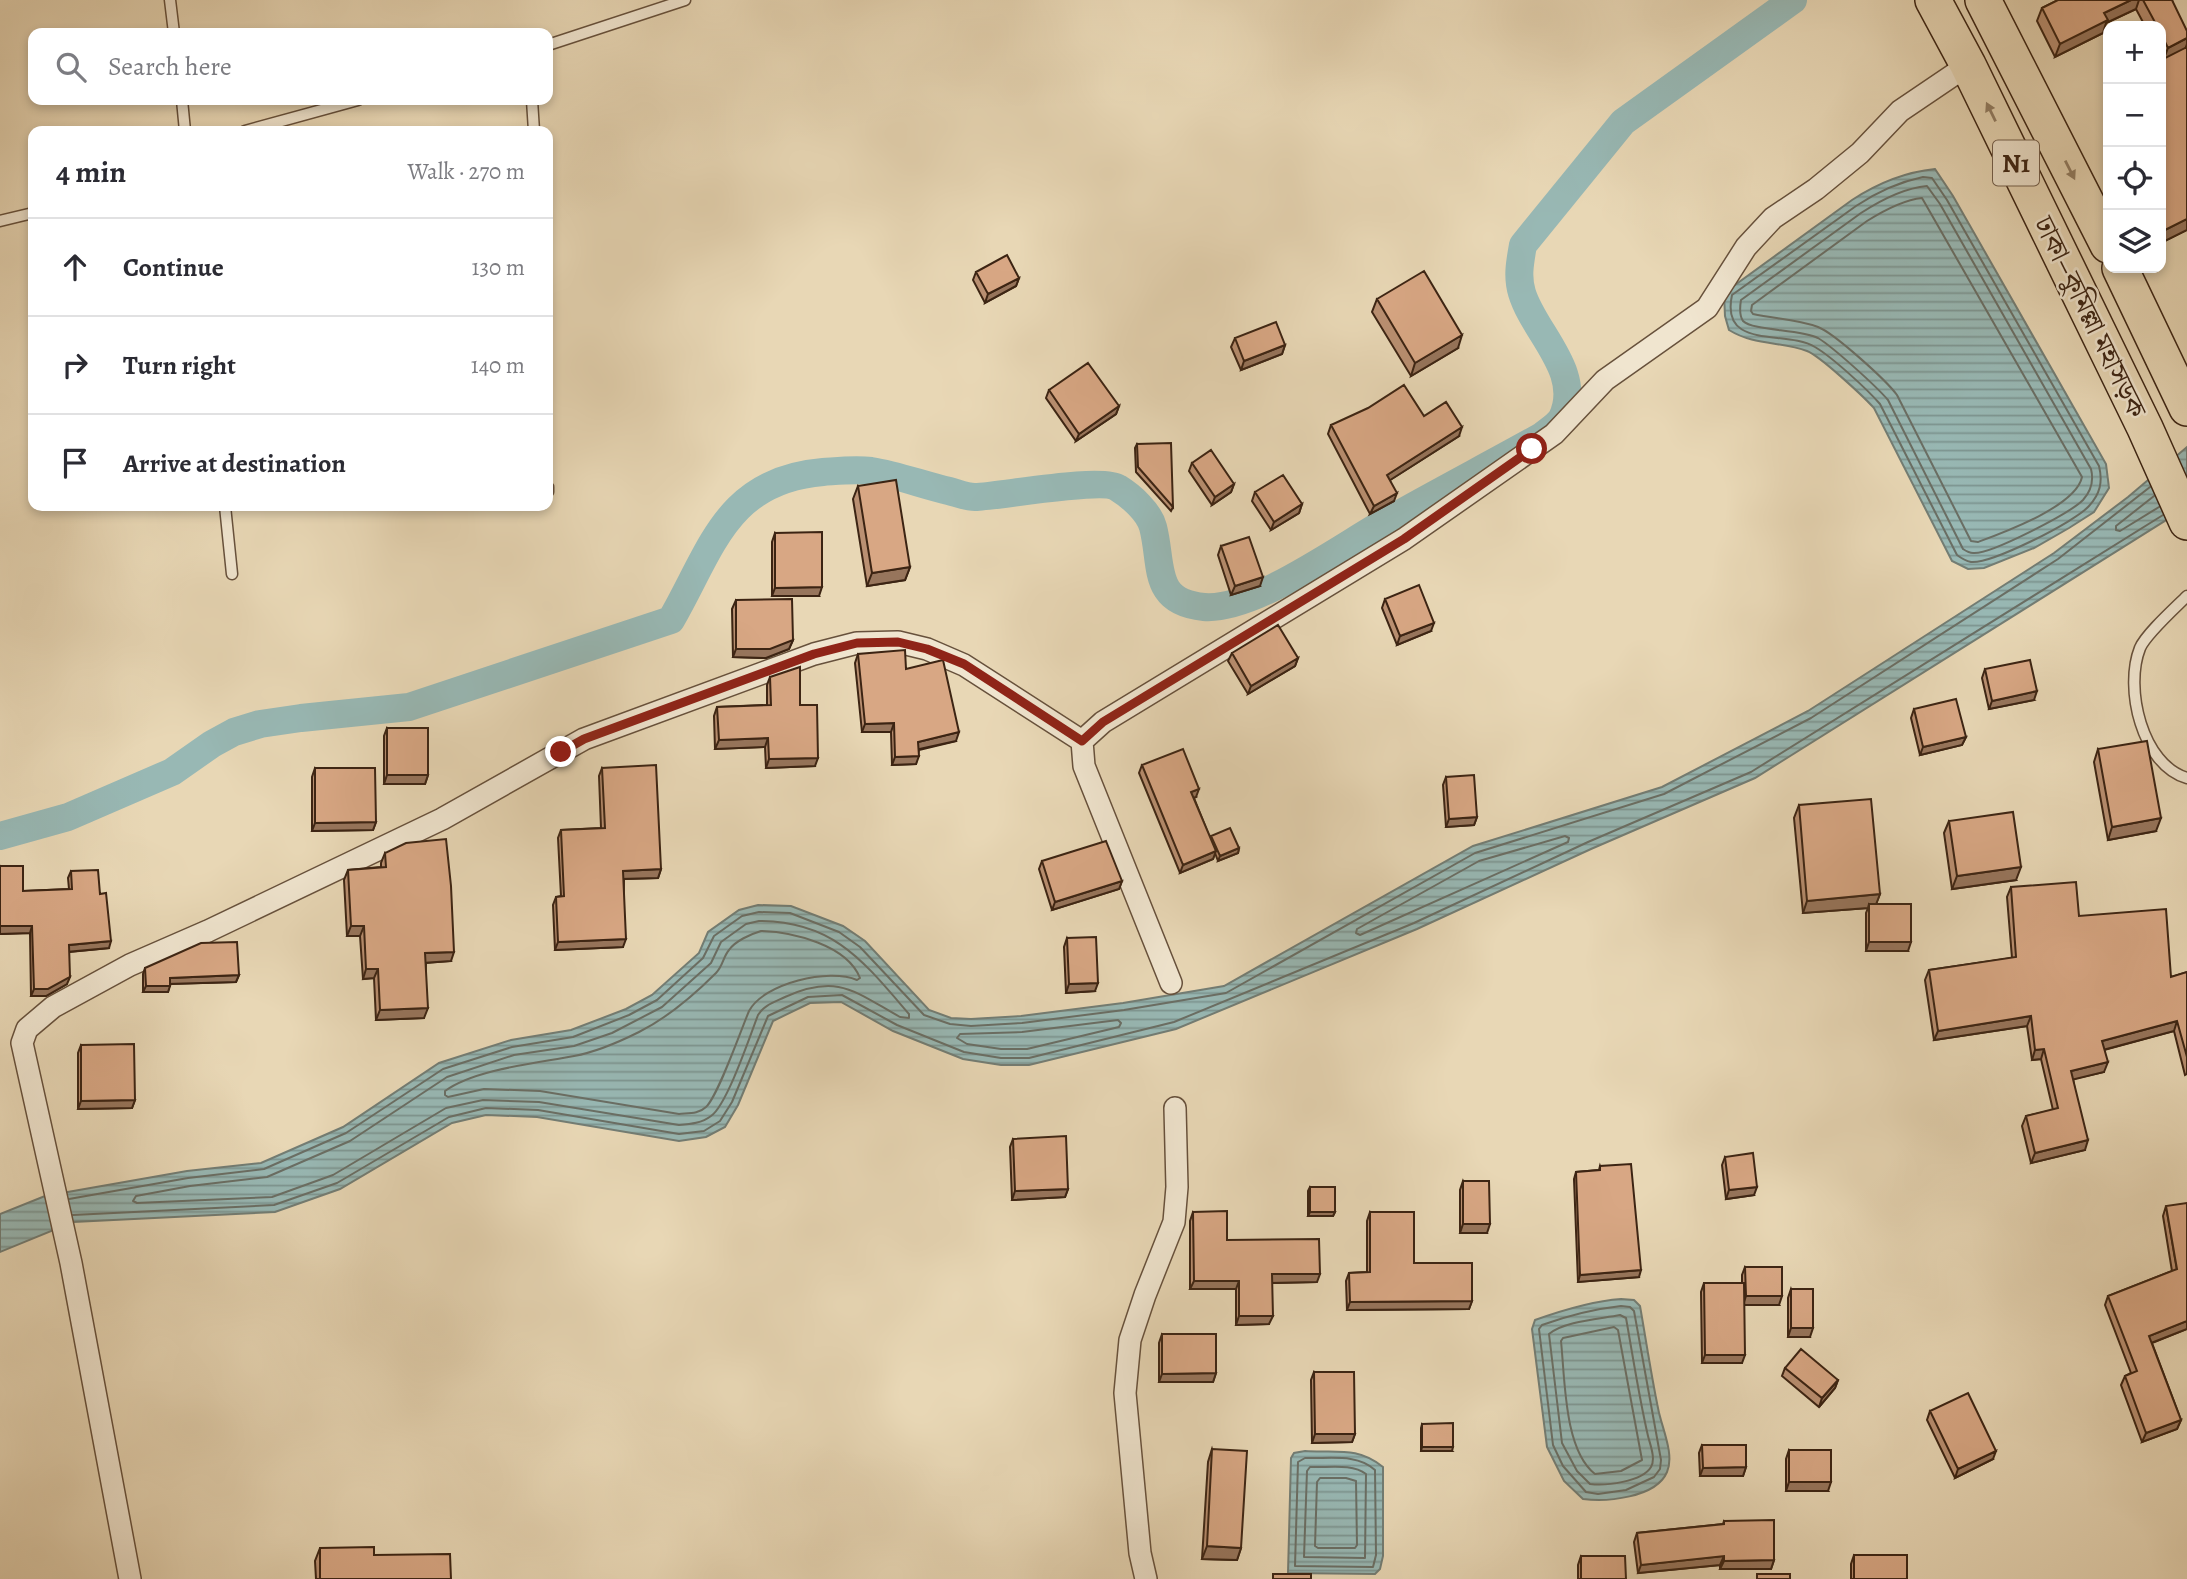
<!DOCTYPE html>
<html lang="en">
<head>
<meta charset="utf-8">
<style>
  :root { --surface:#fff; --page:#f7f7f7; --text:#2b2b33; --muted:#7c7c81; --line:#e1e1e2 }
  body { margin:0; font-family:Alegreya,"Noto Serif Bengali",serif; background:var(--page); color:var(--text) }
  .controls { position:absolute; right:21px; top:21px; display:grid; overflow:hidden; border-radius:14px; box-shadow:0 4px 10px #0003 }
  .controls button { width:63px; height:63px; display:grid; place-items:center; padding:0; border:0; border-bottom:2px solid var(--line); background:var(--surface); color:var(--text); font:35px sans-serif }
  .stop { position:absolute; width:21px; height:21px; margin:-16px; border:5px solid #8f2418; border-radius:50%; background:#fff }
  .stop.end { background:#8f2418; border-color:#fff; box-shadow:0 2px 7px #0008 }
  .list { margin:0; padding:0; list-style:none }
  h2 { display:flex; justify-content:space-between; align-items:center; height:91px; margin:0; padding:0 28px; font-size:30px }
  h2 small { font-size:23px; font-weight:400; color:var(--muted) }
  .list li { display:grid; grid-template-columns:46px 1fr auto; gap:21px; align-items:center; box-sizing:border-box; height:98px; padding:0 28px; border-top:2px solid var(--line) }
  .list b { display:block; font-size:26px; white-space:nowrap }
  .list em { font-size:23px; font-style:normal; color:var(--muted) }
  .icon { flex:none; width:38px; height:38px; fill:none; stroke:currentColor; stroke-width:2; stroke-linecap:round; stroke-linejoin:round }
  .map { position:relative; flex:none; width:2187px; height:1579px; overflow:hidden }
  .search { position:absolute; background:var(--surface); box-shadow:0 4px 10px #0003; left:28px; top:28px; width:525px; height:77px; display:flex; align-items:center; gap:18px; box-sizing:border-box; padding:0 24px; border-radius:14px; color:var(--muted); font-size:26px }
  .panel { position:absolute; background:var(--surface); box-shadow:0 4px 10px #0003; left:28px; top:126px; width:525px; height:385px; border-radius:14px }
  .map>svg:first-child { display:block }
  .water { fill:url(#water-rules); stroke:#737d74; stroke-width:2 }
  .lines { fill:none; stroke-linecap:round; stroke-linejoin:round }
  .shore { stroke:#6a6e64; stroke-width:2 }
  .canal { stroke:#98b8b4; stroke-width:28 }
  .service-casing { stroke:#67513c; stroke-width:13 }
  .minor-casing { stroke:#67513c; stroke-width:24 }
  .trunk-casing { stroke:#3c2413; stroke-width:38 }
  .service { stroke:#f0e5cf; stroke-width:10 }
  .minor { stroke:#f0e5cf; stroke-width:21 }
  .trunk { stroke:#e8d7b5; stroke-width:35 }
  .wall { fill:#ba9072; stroke:#3c2413; stroke-width:2 }
  .shaded-wall { fill:#97755c; stroke:#3c2413; stroke-width:2 }
  .building { fill:#d8a784; stroke:#3c2413; stroke-width:2 }
  .oneway { fill:#927e64 }
  .route { stroke:#8f2418; stroke-width:9 }
  .labels { text-anchor:middle; dominant-baseline:central; stroke-width:5; stroke-linejoin:round; paint-order:stroke }
  .shield { fill:#f0e5cf; stroke:#725e4b; stroke-width:2 }
  .shield-label { font-size:26px; font-weight:bold; fill:#3c2413 }
  .street-label { font-size:28px; fill:#3c2413; stroke:#f0e5cf }
</style>
</head>
<body>
<div class="map">
<svg width="2187" height="1579" viewBox="0 0 2187 1579">
  <defs>
    <pattern id="water-rules" width="6" height="5" patternUnits="userSpaceOnUse" patternTransform="scale(1.75)"><rect width="6" height="5" fill="#98b8b4"/><path d="M0 2.5h6" fill="none" stroke="#7d9591"/></pattern>
  </defs>
  <rect width="100%" height="100%" fill="#e8d7b5"/>
  <filter id="stains"><feTurbulence type="fractalNoise" baseFrequency=".00286" numOctaves="4"/><feColorMatrix values="0 0 0 0 .2 0 0 0 0 .09 0 0 0 0 .02 0 0 0 .5 -.17"/></filter>
  <radialGradient id="worn" r=".72"><stop offset=".6" stop-color="#630" stop-opacity="0"/><stop offset="1" stop-color="#630" stop-opacity=".3"/></radialGradient>
  <path class="water" d="M1935,169l18,27 153,268 3,24 -15,24 -25,16 -35,20 -50,20 -16,1 -16,-8 -78,-153c-11,-12 -54,-52 -67,-57 -27,-10 -52,-5 -78,-21l-4,-14 -1,-23 128,-93c26,-17 53,-28 83,-31z
    M2187,447v60l-432,271 -164,71 -174,80 -241,100 -147,36h-28l-38,-6 -70,-28 -52,-29 -31,1 -37,18 -35,84 -13,22 -19,10 -27,4 -142,-24 -51,-2 -34,8 -112,66 -65,23 -202,10 -73,30v-38l45,-18 142,-25 74,-8 82,-36 96,-64 72,-23 60,-10 55,-21 26,-14 47,-42 9,-21 31,-22 19,-5 33,1 52,20 22,15 64,69 22,8 20,1 50,-3 102,-13 101,-17 249,-140 189,-59 146,-76 246,-158 74,-56z
    M1621,1299l13,1 6,6c6,34 11,68 18,102 3,18 17,46 9,64 -11,26 -61,30 -84,27l-19,-18 -17,-34 -15,-118 3,-9c28,-10 57,-19 86,-21z
    M1305,1451c30,2 53,-5 78,16v89l-3,13 -5,5 -87,-1 3,-115 3,-5z"/>
  <g class="lines">
    <path class="shore" d="M1923,177l9,1 15,22 152,266c4,16 1,28 -10,40 -14,16 -98,58 -118,56 -5,-1 -10,-4 -14,-7l-77,-151c-13,-15 -48,-47 -65,-57 -29,-18 -95,4 -83,-52l124,-89c21,-14 43,-24 67,-29z
      M1927,186l13,18 151,265c3,12 0,22 -8,31 -13,13 -93,55 -110,53 -4,0 -7,-2 -10,-4l-75,-149c-12,-14 -55,-53 -70,-62 -17,-9 -65,-7 -75,-17 -4,-6 -3,-15 -2,-21l120,-87c20,-13 43,-25 66,-27z
      M1922,198l160,279c-6,29 -77,55 -104,65l-7,-1 -74,-146c-11,-15 -63,-62 -79,-68 -21,-8 -43,-8 -65,-13l-2,-3 1,-6 115,-84c16,-10 36,-21 55,-23z
      M2154,496l-38,30v4l4,1 39,-24
      M1565,836l4,2 -1,4 -208,93 -4,-2 1,-4 122,-68z
      M759,921c75,0 105,41 150,93v4l-9,-1c-45,-25 -62,-44 -115,-20 -10,5 -21,8 -27,18 -8,21 -31,90 -47,101 -9,7 -20,8 -32,9l-140,-23 -56,-2 -37,8 -113,67 -61,22 -135,6 -4,-2 3,-5 54,-10 77,-9 83,-36 97,-64 67,-22 60,-9 38,-13 50,-26 49,-44 10,-21 25,-18z
      M761,931c32,1 86,14 99,47l-3,2c-28,-12 -93,3 -108,31 -8,19 -31,85 -43,96 -7,7 -18,6 -27,7l-139,-23 -56,-2 -36,8 -3,-2v-4c30,-22 93,-28 129,-35 22,-4 45,-14 65,-24 30,-15 54,-36 77,-59 7,-7 7,-16 13,-23 6,-9 22,-16 32,-19z
      M1118,1020l3,3 -2,4 -92,22h-26l-34,-5 -10,-6 3,-4 62,-2z
      M69,1199l119,-21 76,-9 82,-36 97,-64 69,-22 61,-10 56,-22 28,-15 46,-42 11,-22 28,-20 17,-4 31,1 49,19 21,15 64,68 26,9 21,2 51,-3 102,-13 102,-17 249,-140 189,-59 147,-76 247,-159 92,-72
      M73,1215l201,-10 63,-22 112,-66 37,-9 52,2 141,24 25,-3 16,-10 12,-19 36,-86 40,-19 34,-2 55,30 67,27 37,6h28l145,-36 240,-99 174,-81 163,-70 412,-257
      M1621,1306l9,1 4,4 27,149 -1,9 -6,8 -28,13 -28,4 -12,-2 -23,-26 -10,-21 -14,-116 3,-4c25,-9 52,-16 79,-19z
      M1620,1315l6,3c7,39 13,79 22,118 2,8 8,23 3,31 -9,15 -46,19 -61,17l-13,-13 -15,-28 -13,-109c15,-13 51,-15 71,-19z
      M1614,1327l4,3 24,130 -21,11 -26,3c-31,-24 -30,-95 -34,-133l2,-3z
      M1305,1458c24,1 52,-5 70,12l1,85 -3,12 -78,-1 3,-104z
      M1310,1467c17,1 42,-4 56,7l-1,84 -61,-1 3,-86z
      M1320,1478h26l10,3 1,64 -2,3h-37l-3,-2 2,-64z"/>
    <path class="canal" d="M0,836l68,-19 104,-45 40,-28 22,-12 26,-8 41,-6 108,-11 262,-87c41,-71 55,-140 152,-148 15,-1 32,-3 48,-1 26,4 52,14 78,20 8,2 17,6 26,6 26,-1 127,-20 143,-9 13,8 31,24 35,39 10,38 -2,75 51,80 50,4 138,-61 183,-86 51,-29 103,-56 155,-85 6,-5 16,-11 20,-18 22,-46 -28,-85 -40,-125 -5,-16 -2,-31 1,-48l100,-123 170,-122"/>
    <defs>
      <path id="service" d="M170,0l4,33
        M548,45l137,-45
        M182,100l3,31
        M532,100l2,31
        M245,131l113,-31
        M0,221l33,-8
        M548,487v5
        M225,506l7,68
        M2187,596c-12,12 -41,38 -47,52 -16,40 2,117 47,130"/>
      <path id="minor" d="M1171,983l-87,-217 -2,-25 21,-19 301,-183 150,-105 51,-54 102,-72 39,-61 27,-29 43,-29 44,-36 40,-42 68,-46
        M130,1579l-59,-316 -49,-220 5,-14 26,-22 77,-42 78,-34 234,-112 142,-80 230,-85 43,-11 41,-1 29,7 37,16 118,76
        M1146,1579l-6,-26 -15,-160 5,-53 15,-45 29,-73 3,-35 -2,-79"/>
      <path id="trunk" d="M1933,0l35,65 177,363 42,94
        M1983,0l125,245
        M2120,268l67,140"/>
    </defs>
    <use href="#service" class="service-casing"/>
    <use href="#minor" class="minor-casing"/>
    <use href="#trunk" class="trunk-casing"/>
    <use href="#service" class="service"/>
    <use href="#minor" class="minor"/>
    <use href="#trunk" class="trunk"/>
  </g>
  <path class="wall" d="M2058,0h114l14,48 1,-1v183l-26,13 1,-183 -1,-3v-31h-16l-9,-17 -30,14 -3,10 -48,24 -18,-36 5,-13z
    M976,272l43,6 -3,8 -31,17 -12,-23z
    M1377,299l81,49 -47,28 -39,-64z
    M1235,338l50,7 -3,9 -41,16 -10,-23z
    M1049,390l70,16 -3,8 -40,27 -30,-43z
    M1424,416l35,20 -69,44 4,21 -24,13 -42,-80 3,-9z
    M1137,444l36,63 -2,4 -35,-39 -1,-24z
    M1192,463l42,21 -3,8 -19,13 -23,-34z
    M858,486l52,81 -5,13 -38,6 -14,-87z
    M1255,492l47,12 -3,9 -28,17 -19,-29z
    M775,533l44,63h-47v-54z
    M1221,546l39,40 -29,9 -13,-40z
    M1385,599l46,32 -34,14 -15,-37z
    M736,600l57,40 -4,9 -23,9 -33,-1 -1,-48z
    M1232,653l66,5 -3,8 -47,28 -20,-33z
    M858,654l48,15 50,72 -37,9 -3,14 -24,1 -1,-33h-29l-7,-69z
    M1985,669l49,31 -45,9 -7,-31z
    M770,677l30,28 15,61 -49,2 -1,-21 -50,2 -1,-33 3,-9 50,-2v-20z
    M1914,709l52,28 -4,8 -42,10 -9,-37z
    M387,728l41,47 -3,9h-41v-48z
    M2098,749l58,82 -48,9 -14,-78z
    M1142,765l54,32 -2,1 16,40 1,-2 28,12 -1,5 -20,8 -3,-8 -2,6 -33,14 -41,-100z
    M315,768l61,54 -3,8 -61,1v-54z
    M602,768l59,101 -3,9 -34,1 -1,68 -68,3 -2,-45 3,-8 5,-1 -3,-58 3,-8 40,-2 -2,-52z
    M1446,777l31,40 -3,8 -28,2 -3,-42z
    M1799,805l81,89 -4,10 32,47h-42v-38l2,-5 -65,5 -9,-95z
    M1949,821l67,59 -64,9 -8,-56z
    M385,853l66,108 -25,2 -2,55 -48,2 -2,-42 -11,1 -3,-43h-13l-3,-56 4,-10 33,-3v-4z
    M1042,861l80,20 -3,8 -67,21 -13,-41z
    M0,866l23,25 46,-2 -1,-11 3,-7 29,23 9,54 -40,4 -2,32 -21,12h-15l-1,-63 -30,1z
    M2011,887l68,29 92,61 16,-5v102l-2,1 -11,-44 -70,19v22l-31,7 12,71 -54,13 -9,-37 4,-10 27,-6 -12,-51 -9,1 -5,-34 -93,14 -9,-60 4,-10 83,-12 -5,-61z
    M1067,938l28,53 -29,2 -2,-46z
    M145,968l94,7 -3,7 -66,2 -2,8h-25v-18z
    M81,1045l54,55 -3,8 -54,1v-56z
    M1013,1139l55,50 -3,8 -53,3 -2,-53z
    M1725,1157l29,38 -28,4 -4,-34z
    M1600,1166l39,111 -61,5 -4,-103 2,-7 23,-2z
    M1463,1181l24,52h-27v-43z
    M1310,1187l25,25 -2,4h-25v-25z
    M2166,1206l21,123 -35,14 29,77 -4,9 -35,13 -21,-57 4,-9 6,-3 -26,-68 3,-9 64,-25 -9,-55z
    M1193,1212l34,28 90,42 -45,1 -3,41 -33,1v-36h-46v-68z
    M1370,1212l44,51 58,38 -3,8 -122,1 -1,-29 3,-8 18,-1v-51z
    M1745,1267l34,38h-35l-2,58h-40l-1,-71 3,-9h38v-8z
    M1791,1289l19,48h-22v-39z
    M1162,1334l54,39 -3,9h-54v-39z
    M1785,1368l53,12 -3,8 -16,19 -37,-31z
    M1314,1372l41,62 -3,8 -40,1 -1,-63z
    M1930,1411l63,48 -38,19 -28,-58z
    M1422,1424l30,27h-31v-23z
    M1702,1445l44,22 -3,9h-43l-1,-23z
    M1212,1449l29,99 -4,12 -35,-1 6,-97z
    M1789,1450l39,41h-42v-32z
    M1724,1521l50,39 -3,9h-51v-4l-82,8 -4,-31 3,-9 86,-9z
    M320,1548l54,7 77,24h-135l-1,-18z
    M1854,1555l53,24h-56v-15z
    M1581,1556l45,23h-48v-14z"/>
  <path class="shaded-wall" d="M2131,0h8l-3,9 -30,14 -3,10 -48,24 5,-13 44,-31z
    M2187,38v6l-2,6 -22,11 5,-13z
    M2187,219v11l-26,13v-11z
    M1019,278l-3,8 -31,17 3,-9z
    M1462,335l-4,13 -47,28 4,-13z
    M1285,345l-3,9 -41,16 3,-9z
    M1119,406l-3,8 -40,27 3,-7z
    M1462,427l-3,9 -75,48 3,-9z
    M1234,484l-3,8 -19,13 3,-8z
    M1397,493l-3,8 -24,13 4,-8z
    M1302,504l-3,9 -28,17 3,-8z
    M910,567l-5,13 -38,6 5,-13z
    M1263,577l-3,9 -29,9 4,-9z
    M822,587l-3,9h-47l3,-8z
    M1434,623l-3,8 -34,14 3,-9z
    M793,640l-4,9 -23,9 -33,-1 3,-8z
    M1298,658l-3,8 -47,28 3,-8z
    M2037,691l-3,9 -45,9 3,-8z
    M894,723l-3,9h-29l3,-8z
    M959,732l-3,9 -41,9 3,-8z
    M1966,737l-4,8 -42,10 3,-8z
    M768,738l-3,9 -50,2 4,-9z
    M919,756l-3,8 -24,1 3,-8z
    M818,758l-3,8 -49,2 3,-9z
    M387,775h41l-3,9h-41z
    M1199,789l-3,8 -8,3 3,-8z
    M1477,817l-3,8 -28,2 3,-8z
    M2161,818l-5,13 -48,9 4,-13z
    M376,822l-3,8 -61,1 3,-8z
    M1239,848l-1,5 -20,8 2,-5z
    M1216,851l-3,8 -33,14 3,-8z
    M2021,867l-5,13 -64,9 5,-13z
    M661,869l-3,9 -38,1 3,-8z
    M1122,881l-3,8 -67,21 3,-8z
    M1880,894l-5,13 -6,-3 -1,4 -65,5 4,-12z
    M0,926h32l-2,7 -30,1z
    M351,926h13l-4,10h-13z
    M626,939l-3,8 -68,3 3,-8z
    M111,941l-2,7 -43,4 3,-7z
    M1869,942h42l-3,9h-42z
    M454,952l-3,9 -29,2 3,-10z
    M366,969h12l-4,9 -11,1z
    M239,975l-3,7 -69,2 3,-6z
    M70,977l-3,7 -21,12h-15l3,-7z
    M1098,983l-3,8 -29,2 3,-9z
    M146,986h24l-2,6h-25z
    M428,1008l-4,10 -48,2 4,-10z
    M2031,1016l-4,10 -93,14 4,-9z
    M2177,1021l-3,10 -75,20 3,-10z
    M2044,1049l-3,10 -9,1 3,-10z
    M2108,1062l-4,10 -37,9 4,-10z
    M135,1100l-3,8 -54,1 3,-8z
    M2088,1140l-3,10 -54,13 4,-10z
    M1757,1187l-3,8 -28,4 3,-9z
    M1068,1189l-3,8 -53,3 3,-9z
    M1310,1212h25l-2,4h-25z
    M1463,1224h27l-3,9h-27z
    M1641,1270l-2,7 -61,5 2,-7z
    M1272,1274h48l-3,8 -48,1z
    M1194,1281h45l-3,8h-46z
    M1746,1296h36l-3,9h-36z
    M1472,1301l-3,8 -122,1 3,-8z
    M1239,1316h34l-4,8 -33,1z
    M2187,1321v8l-41,16 3,-9z
    M1791,1328h22l-3,9h-22z
    M1705,1355h40l-3,8h-40z
    M1216,1373l-3,9h-54l3,-8z
    M1838,1380l-3,8 -16,19 3,-9z
    M2181,1420l-4,9 -35,13 4,-9z
    M1315,1434h40l-3,8 -40,1z
    M1422,1447h31l-1,4h-31z
    M1996,1451l-3,8 -38,19 3,-9z
    M1746,1467l-3,9h-43l3,-8z
    M1789,1482h42l-3,9h-42z
    M1207,1546l34,2 -4,12 -35,-1z
    M1724,1556l-4,9 -82,8 3,-8z
    M1774,1560l-3,9h-51l4,-8z"/>
  <path class="building" d="M2058,0h73l-27,13 4,7 -48,24 -18,-36z
    M2143,0h29l15,31v7l-19,10 -7,-14v-8h-4z
    M2187,47v172l-26,13v-172z
    M1007,255l12,23 -31,16 -12,-22z
    M1424,271l38,64 -47,28 -38,-64z
    M1276,322l9,23 -41,16 -9,-23z
    M1088,363l31,43 -40,28 -30,-44z
    M1404,385l20,31 22,-14 16,25 -75,48 10,18 -23,13 -43,-81 37,-17z
    M1171,443l2,64 -35,-40 -1,-23z
    M1211,450l23,34 -19,13 -23,-34z
    M1283,475l19,29 -28,18 -19,-30z
    M896,480l14,87 -38,6 -14,-87z
    M822,532v55l-47,1v-55z
    M1249,537l14,40 -28,9 -14,-40z
    M1419,585l15,38 -34,13 -15,-37z
    M792,599l1,41 -23,9h-34v-49z
    M1278,625l20,33 -47,28 -19,-33z
    M905,650l1,19 37,-9 16,72 -41,10 1,14 -24,1 -1,-34 -29,1 -7,-70z
    M2030,660l7,31 -45,10 -7,-32z
    M800,667v38h17l1,53 -49,1 -1,-21 -49,2 -2,-33 54,-2 -1,-28z
    M1956,699l10,38 -43,10 -9,-38z
    M387,728h41v47h-41z
    M2147,741l14,77 -49,9 -14,-78z
    M1183,749l16,40 -8,3 25,59 -33,14 -41,-100z
    M656,765l5,104 -38,2 3,68 -68,3 -2,-45 8,-1 -3,-66 44,-2 -3,-60z
    M315,768h60l1,54 -61,1z
    M1474,775l3,42 -28,2 -3,-42z
    M1871,799l9,95 -73,7 -8,-96z
    M2013,812l8,55 -64,9 -8,-55z
    M1230,828l9,20 -19,8 -9,-20z
    M446,839l5,47 3,66 -29,1 3,55 -48,2 -2,-41h-12l-2,-43h-13l-3,-56 38,-3 -1,-14 21,-10z
    M1106,841l16,40 -67,21 -13,-41z
    M0,866h23v25l49,-2 -1,-18 27,-1 2,24 6,-1 5,48 -42,4 1,32 -22,12h-14l-2,-63h-32z
    M2076,882l3,34 87,-7 5,68 16,-5v85l-10,-36 -75,20 6,21 -37,9 17,69 -53,13 -9,-37 32,-8 -14,-59 -9,1 -4,-34 -93,15 -9,-61 87,-13 -5,-70z
    M1869,904h42v38h-42z
    M1096,937l2,46 -29,1 -2,-46z
    M237,942l2,33 -69,3v8h-24l-1,-18 56,-25z
    M134,1044l1,56 -54,1v-56z
    M1066,1136l2,53 -53,2 -2,-52z
    M1753,1153l4,34 -28,3 -4,-33z
    M1631,1164l10,106 -61,5 -4,-103 24,-2v-4z
    M1463,1181h26l1,43h-27z
    M1310,1187h25v25h-25z
    M2187,1203v118l-38,15 32,84 -35,13 -21,-57 12,-5 -29,-75 69,-27 -11,-63z
    M1227,1211v29l92,-1 1,35h-48l1,42h-34v-35h-45l-1,-69z
    M1370,1212h44v51h58v38l-122,1 -1,-29 21,-1z
    M1745,1267h37v29h-36z
    M1704,1283h40l1,72h-40z
    M1791,1289h22v39h-22z
    M1162,1334h54v39l-54,1z
    M1801,1349l37,31 -16,18 -37,-30z
    M1314,1372h40l1,62h-40z
    M1968,1393l28,58 -38,18 -28,-58z
    M1453,1423v24h-31v-23z
    M1702,1445h44v22l-43,1z
    M1212,1449l35,2 -6,97 -34,-2z
    M1789,1450h42v32h-42z
    M1774,1520v40l-50,1v-5l-83,9 -4,-32 87,-9v-3z
    M374,1547v8l76,-1 1,25h-131v-31z
    M1854,1555h53v24h-53z
    M1581,1556h44l1,23h-45z
    M1273,1574h38v5h-38z
    M1757,1574h33v5h-33z"/>
  <defs><path id="oneway-solid" d="M-6-.8H1V-3.2L6.5 0L1 3.2V.8H-6Z" transform="scale(1.75)"/></defs>
  <g class="oneway">
    <use href="#oneway-solid" transform="translate(1991 112) rotate(-116)"/>
    <use href="#oneway-solid" transform="translate(2070 170) rotate(63)"/>
  </g>
  <g class="lines">
    <path class="route" d="M561,752l23,-13 230,-85 43,-11 41,-1 29,7 37,15 118,77 21,-19 301,-183 128,-90"/>
  </g>
  <g class="labels">
    <rect class="shield" x="1993" y="140.5" width="46" height="45" rx="5"/>
    <g class="shield-label">
      <text x="2016" y="163">N1</text>
    </g>
    <g class="street-label">
      <text transform="translate(2090 317) rotate(64)">ঢাকা–কুমিল্লা মহাসড়ক</text>
    </g>
  </g>
  <rect width="100%" height="100%" filter="url(#stains)"/>
  <rect width="100%" height="100%" fill="url(#worn)"/>
</svg>
<div class="controls">
<button>+</button>
<button>−</button>
<button><svg class="icon" aria-label="locate" viewBox="0 0 24 24"><circle cx="12" cy="12" r="6"/><path d="M12 2v4M12 18v4M2 12h4M18 12h4"/></svg></button>
<button><svg class="icon" aria-label="layers" viewBox="0 0 24 24"><path d="M12 4l9 5-9 5-9-5zM3 14l9 5 9-5"/></svg></button>
</div>
<div class="stop" style="left:1532px;top:449px"></div>
<div class="stop end" style="left:561px;top:752px"></div>
<div class="search"><svg class="icon" aria-label="search" viewBox="0 0 24 24"><circle cx="10" cy="10" r="6"/><path d="M15 15l6 6"/></svg>Search here</div>
<section class="panel">
<h2>4 min<small>Walk · 270 m</small></h2>
<ul class="list">
<li><svg class="icon" aria-label="ahead" viewBox="0 0 24 24"><path d="M12 20V5M6 11l6-6 6 6"/></svg><div><b>Continue</b></div><em>130 m</em></li>
<li><svg class="icon" aria-label="right" viewBox="0 0 24 24"><path d="M7 20v-9h11M14 6l5 5-5 5"/></svg><div><b>Turn right</b></div><em>140 m</em></li>
<li><svg class="icon" aria-label="arrive" viewBox="0 0 24 24"><path d="M6 21V4h12l-3 4 3 4H6"/></svg><div><b>Arrive at destination</b></div></li>
</ul>
</section>
</div>
</body>
</html>
